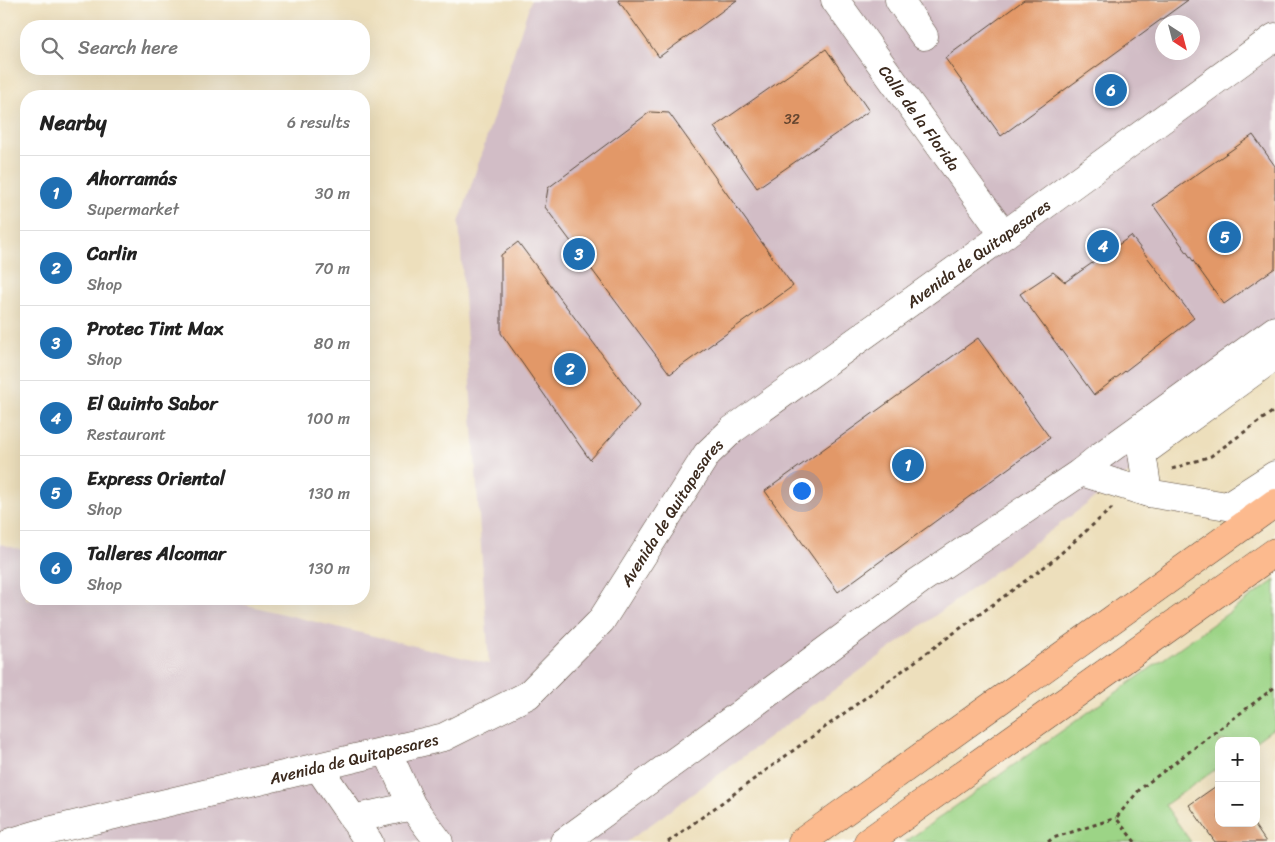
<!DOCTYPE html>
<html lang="en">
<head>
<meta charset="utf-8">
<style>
  :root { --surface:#fff; --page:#f6f6f6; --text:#222; --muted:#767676; --line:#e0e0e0; --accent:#1f6fb2 }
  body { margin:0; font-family:Sriracha,sans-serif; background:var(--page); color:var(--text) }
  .controls { position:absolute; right:15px; bottom:15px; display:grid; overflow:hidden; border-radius:10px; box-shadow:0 5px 20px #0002 }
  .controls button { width:45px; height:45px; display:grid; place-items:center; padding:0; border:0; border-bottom:1px solid var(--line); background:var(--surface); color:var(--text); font:25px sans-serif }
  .compass { position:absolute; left:1155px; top:15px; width:45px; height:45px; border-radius:50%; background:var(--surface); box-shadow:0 5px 20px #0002; rotate:144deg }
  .you { position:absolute; left:801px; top:490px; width:18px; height:18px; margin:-12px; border:4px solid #fff; border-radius:50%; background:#1a73e8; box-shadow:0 0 0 8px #1a73e833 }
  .badge { display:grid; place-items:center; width:32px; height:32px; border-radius:50%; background:var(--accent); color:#fff; font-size:16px; font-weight:700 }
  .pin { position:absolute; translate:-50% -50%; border:2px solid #fff; box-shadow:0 1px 5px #0006 }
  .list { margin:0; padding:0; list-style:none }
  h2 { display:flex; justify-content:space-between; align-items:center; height:65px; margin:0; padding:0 20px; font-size:21px }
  h2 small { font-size:16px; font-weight:400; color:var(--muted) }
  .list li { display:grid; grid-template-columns:32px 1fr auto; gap:15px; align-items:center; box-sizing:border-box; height:75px; padding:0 20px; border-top:1px solid var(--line) }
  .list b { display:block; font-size:19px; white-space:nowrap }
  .list p { margin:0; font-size:16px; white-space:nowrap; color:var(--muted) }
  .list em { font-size:16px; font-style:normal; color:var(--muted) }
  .icon { flex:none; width:28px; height:28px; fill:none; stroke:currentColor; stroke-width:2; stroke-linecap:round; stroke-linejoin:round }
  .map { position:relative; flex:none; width:1275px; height:842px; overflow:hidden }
  .search { position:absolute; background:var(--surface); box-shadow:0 5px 20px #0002; left:20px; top:20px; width:350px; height:55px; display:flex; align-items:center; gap:12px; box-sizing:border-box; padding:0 18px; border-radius:20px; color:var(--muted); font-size:19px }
  .panel { position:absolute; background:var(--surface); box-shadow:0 5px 20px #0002; left:20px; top:90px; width:350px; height:515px; border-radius:20px }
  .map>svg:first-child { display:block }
  .industrial { fill:#d2bdc6; fill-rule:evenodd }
  .green { fill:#9cd486; stroke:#6c7f52 }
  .building { fill:#e29868 }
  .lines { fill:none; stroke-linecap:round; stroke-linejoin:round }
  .minor-casing { stroke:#564536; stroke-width:29 }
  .major-casing { stroke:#564536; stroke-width:29 }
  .path { stroke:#564536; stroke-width:3; stroke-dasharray:4 4; stroke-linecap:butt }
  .minor { stroke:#fff; stroke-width:28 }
  .major { stroke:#fcba8e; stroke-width:28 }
  .labels { text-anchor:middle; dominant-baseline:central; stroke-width:5; stroke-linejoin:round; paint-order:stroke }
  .number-label { font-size:14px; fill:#654630 }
  .street-label { font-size:16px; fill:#3b2a1e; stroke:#fdfcf7 }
</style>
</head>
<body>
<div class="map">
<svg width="1275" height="842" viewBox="0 0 1275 842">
  <rect width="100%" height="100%" fill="#fdfcf7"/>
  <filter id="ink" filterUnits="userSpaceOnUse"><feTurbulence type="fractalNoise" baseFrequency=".02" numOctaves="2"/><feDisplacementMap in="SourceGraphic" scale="10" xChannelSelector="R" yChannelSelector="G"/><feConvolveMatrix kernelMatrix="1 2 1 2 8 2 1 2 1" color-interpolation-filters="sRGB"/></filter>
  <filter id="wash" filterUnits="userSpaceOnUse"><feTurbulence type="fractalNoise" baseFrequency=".0096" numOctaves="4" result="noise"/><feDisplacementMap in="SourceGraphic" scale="20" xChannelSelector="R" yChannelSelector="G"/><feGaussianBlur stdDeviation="1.12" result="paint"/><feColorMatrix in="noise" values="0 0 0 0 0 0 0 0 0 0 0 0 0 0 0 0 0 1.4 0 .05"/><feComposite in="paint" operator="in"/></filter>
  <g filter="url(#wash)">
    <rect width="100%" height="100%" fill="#eddfbc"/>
    <path class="industrial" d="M531,0h744v366l-648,476h-627v-298l26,7v48h196l267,65 -30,-441zM1162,22h30v30h-30z"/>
    <path class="green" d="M1275,580v147l-19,14h-37v26l-54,38 26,37h-286z"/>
    <g id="blocks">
      <path class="building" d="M618,0h119l-78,57z
        M1024,0h164l-187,136 -56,-78z
        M826,49l43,62 -112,77 -43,-61z
        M650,112l19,1 124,173 -123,88 -125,-167 3,-19z
        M1253,135l22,31v102l-51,36 -71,-99z
        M1131,236l63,82 -100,77 -74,-101 33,-22 12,10z
        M518,242l122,163 -50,55 -89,-127v-78z
        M978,338l72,100 -212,154 -73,-101z
        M1219,784v39h34l13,19h-51l-26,-37z"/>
    </g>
  </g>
  <g filter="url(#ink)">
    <use href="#blocks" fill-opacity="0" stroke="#564536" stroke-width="1"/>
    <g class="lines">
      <defs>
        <g id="minor">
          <path id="s1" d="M835,0l169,235"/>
          <path d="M899,0l25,36"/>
          <path d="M1275,356l-133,97 6,40 79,13 48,-31"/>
          <path d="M1081,472l67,21"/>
          <path d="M387,751l25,55 27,36"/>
          <path d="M318,767l51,75"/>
          <path d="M353,819l59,-13"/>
          <path id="s2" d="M12,842l40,-12 392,-93 84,-42 73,-74 106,-167 25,-24 272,-195 271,-198"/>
          <path d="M564,842l172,-125 183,-136 162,-109 21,-17 173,-125"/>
        </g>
        <path id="major" d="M802,842l473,-339
          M868,842l407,-290"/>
      </defs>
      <use href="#minor" class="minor-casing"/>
      <use href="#major" class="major-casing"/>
      <path class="path" d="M1172,469l39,-13 64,-46
        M668,842l383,-280 61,-54
        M1048,842l5,-4 63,-20
        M1135,842l-19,-24 24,-29 135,-102"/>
      <use href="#minor" class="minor"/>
      <use href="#major" class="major"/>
    </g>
  </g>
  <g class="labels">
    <g class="number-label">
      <text x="792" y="119">32</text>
    </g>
    <g class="street-label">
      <text stroke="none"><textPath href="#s1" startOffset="145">Calle de la Florida</textPath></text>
      <text stroke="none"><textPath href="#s2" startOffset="1178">Avenida de Quitapesares</textPath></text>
      <text stroke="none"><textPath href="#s2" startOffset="772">Avenida de Quitapesares</textPath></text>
      <text stroke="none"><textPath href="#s2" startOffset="352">Avenida de Quitapesares</textPath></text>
    </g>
  </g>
</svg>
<div class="controls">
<button>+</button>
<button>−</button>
</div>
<svg class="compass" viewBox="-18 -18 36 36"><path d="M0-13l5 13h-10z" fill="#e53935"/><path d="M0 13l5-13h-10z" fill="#767676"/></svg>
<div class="you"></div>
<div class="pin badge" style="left:908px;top:465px">1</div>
<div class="pin badge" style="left:570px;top:369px">2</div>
<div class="pin badge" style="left:579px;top:254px">3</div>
<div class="pin badge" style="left:1103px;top:246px">4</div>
<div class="pin badge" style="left:1225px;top:237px">5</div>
<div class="pin badge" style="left:1111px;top:90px">6</div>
<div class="search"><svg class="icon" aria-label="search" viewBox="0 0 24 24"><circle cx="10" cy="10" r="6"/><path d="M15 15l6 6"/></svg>Search here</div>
<section class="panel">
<h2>Nearby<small>6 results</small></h2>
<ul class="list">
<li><span class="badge">1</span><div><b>Ahorramás</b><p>Supermarket</p></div><em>30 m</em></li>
<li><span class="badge">2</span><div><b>Carlin</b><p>Shop</p></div><em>70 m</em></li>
<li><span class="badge">3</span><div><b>Protec Tint Max</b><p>Shop</p></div><em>80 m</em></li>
<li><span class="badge">4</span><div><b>El Quinto Sabor</b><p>Restaurant</p></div><em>100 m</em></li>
<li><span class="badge">5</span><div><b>Express Oriental</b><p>Shop</p></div><em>130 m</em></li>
<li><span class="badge">6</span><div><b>Talleres Alcomar</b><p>Shop</p></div><em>130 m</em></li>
</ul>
</section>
</div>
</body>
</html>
